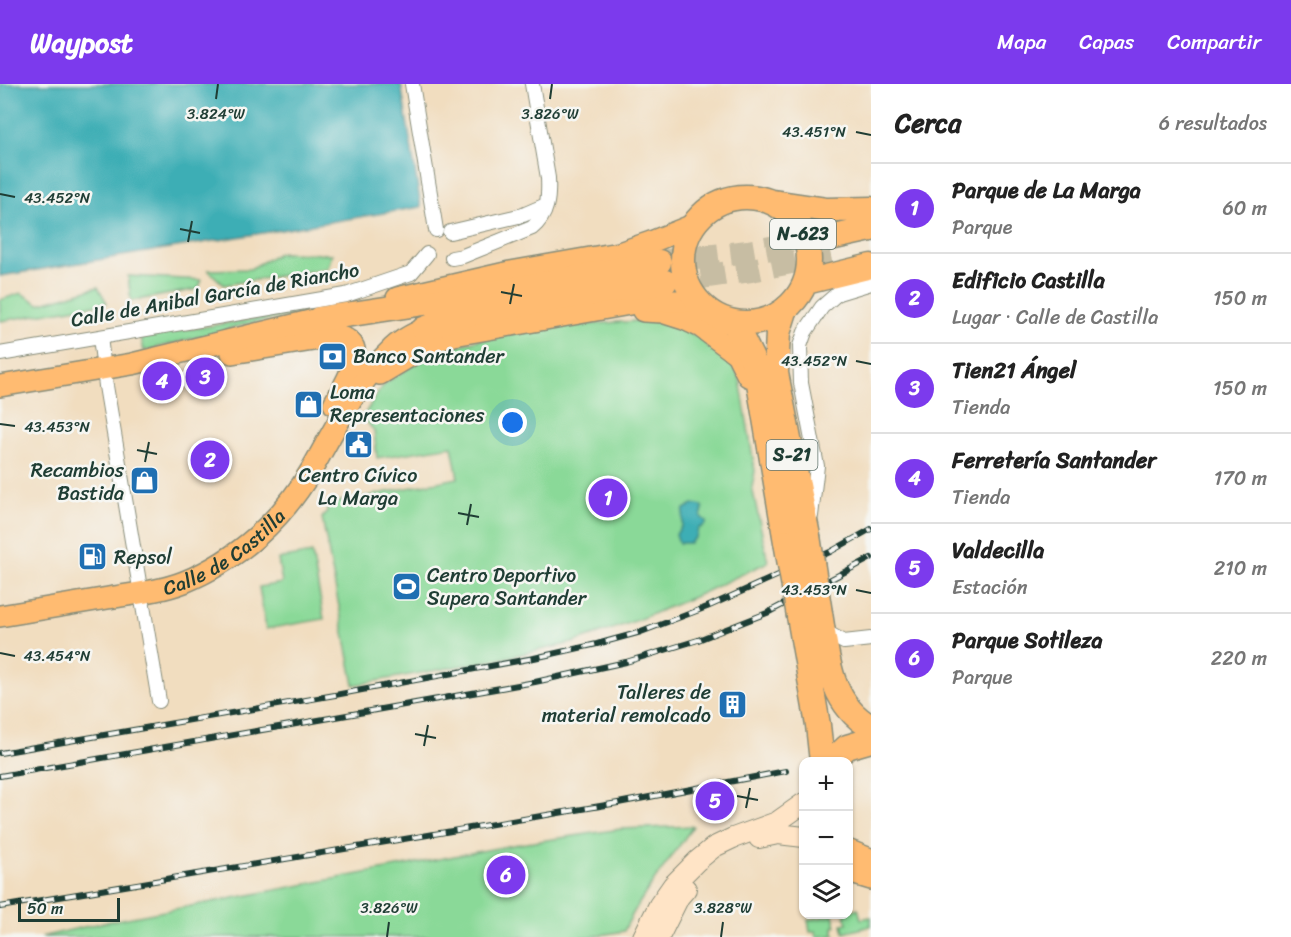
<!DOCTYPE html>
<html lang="es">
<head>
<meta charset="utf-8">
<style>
  :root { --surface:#fff; --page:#f2f2f2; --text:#222; --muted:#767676; --line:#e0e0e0; --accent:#7c3aed }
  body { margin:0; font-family:Sriracha,sans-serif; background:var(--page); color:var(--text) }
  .controls { position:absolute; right:18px; bottom:18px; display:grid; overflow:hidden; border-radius:12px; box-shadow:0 2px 4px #0004 }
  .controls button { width:54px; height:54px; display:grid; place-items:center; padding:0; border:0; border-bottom:2px solid var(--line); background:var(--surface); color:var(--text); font:30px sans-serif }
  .scale { position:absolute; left:18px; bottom:15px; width:102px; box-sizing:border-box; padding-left:6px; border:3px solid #1f3d34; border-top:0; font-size:16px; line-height:21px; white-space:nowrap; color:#1f3d34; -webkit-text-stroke:4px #f6f6f2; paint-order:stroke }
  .you { position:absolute; left:513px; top:339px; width:21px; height:21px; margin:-15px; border:4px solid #fff; border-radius:50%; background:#1a73e8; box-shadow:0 0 0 9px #1a73e833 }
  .badge { display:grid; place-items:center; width:39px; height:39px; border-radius:50%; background:var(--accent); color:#fff; font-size:20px; font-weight:700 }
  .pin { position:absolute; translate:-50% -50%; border:3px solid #fff; box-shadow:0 2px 6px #0006 }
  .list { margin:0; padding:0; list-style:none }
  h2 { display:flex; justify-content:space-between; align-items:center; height:78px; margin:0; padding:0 24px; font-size:26px }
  h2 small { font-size:20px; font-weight:400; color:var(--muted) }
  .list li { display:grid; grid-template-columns:39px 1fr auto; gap:18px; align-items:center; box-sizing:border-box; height:90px; padding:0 24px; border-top:2px solid var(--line) }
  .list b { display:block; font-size:22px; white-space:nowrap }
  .list p { margin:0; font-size:20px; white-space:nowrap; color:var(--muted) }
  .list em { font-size:20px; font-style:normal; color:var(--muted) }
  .icon { flex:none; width:33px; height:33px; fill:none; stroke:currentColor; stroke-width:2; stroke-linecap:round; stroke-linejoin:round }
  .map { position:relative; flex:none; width:871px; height:853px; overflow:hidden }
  header { display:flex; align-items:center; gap:36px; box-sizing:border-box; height:84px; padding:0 30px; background:var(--accent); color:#fff }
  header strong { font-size:28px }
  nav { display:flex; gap:33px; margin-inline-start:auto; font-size:21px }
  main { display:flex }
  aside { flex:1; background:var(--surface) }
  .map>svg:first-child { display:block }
  .green { fill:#8ad998; stroke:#548b66; stroke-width:1.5 }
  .water { fill:#3daeb5; stroke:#2e7674; stroke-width:1.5 }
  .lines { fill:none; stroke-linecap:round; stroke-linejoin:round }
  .highway-tunnel { stroke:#c7bda3; stroke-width:24; stroke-dasharray:24 12; stroke-linecap:butt }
  .street-casing { stroke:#888d7a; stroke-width:16 }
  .secondary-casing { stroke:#888d7a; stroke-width:22 }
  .primary-casing { stroke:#888d7a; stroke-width:24 }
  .highway-casing { stroke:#888d7a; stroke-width:27 }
  .street { stroke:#fff; stroke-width:14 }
  .secondary { stroke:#ffe4c6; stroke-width:20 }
  .primary { stroke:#ffbb71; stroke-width:21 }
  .highway { stroke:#ffbb71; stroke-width:24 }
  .rail-casing { stroke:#1f3d34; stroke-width:6 }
  .rail { stroke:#f6f6f2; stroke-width:4; stroke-dasharray:11; stroke-linecap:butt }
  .highway-bridge-casing { stroke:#888d7a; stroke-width:27; stroke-linecap:butt }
  .highway-bridge { stroke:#ffbb71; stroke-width:24 }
  .ticks { fill:none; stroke:#1f3d34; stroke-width:2 }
  .labels { text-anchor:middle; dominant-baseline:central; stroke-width:5; stroke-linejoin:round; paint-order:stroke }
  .shield { fill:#f6f6f2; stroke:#60746d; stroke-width:1.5 }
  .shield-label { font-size:18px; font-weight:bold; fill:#1f3d34 }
  .street-label { font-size:20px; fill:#1f3d34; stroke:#f6f6f2 }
  .poi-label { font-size:20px; fill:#1f3d34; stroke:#f6f6f2; text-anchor:start }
  .ticks-label { font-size:15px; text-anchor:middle; fill:#1f3d34; stroke:#f6f6f2; stroke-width:5; stroke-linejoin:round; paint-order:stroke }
</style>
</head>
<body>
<header>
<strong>Waypost</strong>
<nav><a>Mapa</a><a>Capas</a><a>Compartir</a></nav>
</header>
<main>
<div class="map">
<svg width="871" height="853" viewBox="0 0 871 853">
  <rect width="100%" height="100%" fill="#f6f6f2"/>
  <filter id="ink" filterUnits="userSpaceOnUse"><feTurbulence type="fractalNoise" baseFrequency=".0167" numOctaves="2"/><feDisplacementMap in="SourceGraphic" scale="12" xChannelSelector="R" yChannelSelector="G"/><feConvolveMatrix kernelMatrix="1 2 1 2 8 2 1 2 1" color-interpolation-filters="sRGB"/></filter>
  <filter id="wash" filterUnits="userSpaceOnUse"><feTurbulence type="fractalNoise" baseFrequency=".008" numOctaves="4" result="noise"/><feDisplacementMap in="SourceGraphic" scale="24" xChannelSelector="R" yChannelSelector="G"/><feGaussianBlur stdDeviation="1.35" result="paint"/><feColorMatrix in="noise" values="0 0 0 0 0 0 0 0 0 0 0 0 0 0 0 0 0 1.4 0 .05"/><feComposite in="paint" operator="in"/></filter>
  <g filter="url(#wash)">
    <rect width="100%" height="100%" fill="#f1ddbf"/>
    <path class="green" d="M279,169l53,1 -4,14 -104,17 -16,-15 42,-1z
      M128,192l74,4 -4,9 -67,12z
      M98,203l9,16 -107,18v-21l21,-7 18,11z
      M342,218v4l-95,18 -103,27 -3,-14 164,-26z
      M651,236l16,3 24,10 22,13 18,16 9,17 15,92 -3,16 16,75 -74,35 -59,24 -63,22 -73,16 -145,26 -32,-167 5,-6v-8l131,-26 -6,-32 -75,12 -3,-27 -11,-14c7,-11 13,-24 23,-34 7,-6 16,-10 23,-15 68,-42 165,-42 242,-48z
      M312,469l12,66 -58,10 -7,-42 23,-4 -4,-24z
      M693,742c-23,35 -51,66 -69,105l-34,6h-549l60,-14 412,-78 108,-16z
      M858,824l3,11 10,-2v9l-27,7 -2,-9 5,-1 -2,-8 3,-1 1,-3z
      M833,831l3,11 -3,1 2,8 -18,2 -2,-6 -5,1 -2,-12z"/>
    <path class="water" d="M0,0h401l20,123 -421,69z
      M693,420l9,2 1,3 -2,8 5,4v3l-8,5 -2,8 -6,6h-11l-3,-9 6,-8 2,-17z"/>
  </g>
  <g filter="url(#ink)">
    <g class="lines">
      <path class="highway-tunnel" d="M659,178l89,-10 82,-14
        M665,198l86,-12 80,-16"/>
      <defs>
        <path id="street" d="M412,0l24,146
          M450,148l73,-17 23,-10
          M452,174l11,-2 69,-28c16,-13 17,-31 16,-50l-16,-94
          M100,253l6,49 53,315
          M0,270l346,-59 65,-22 16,-19
          M811,432l6,-50 -16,-83 -1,-37 5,-14 17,-25 16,-14 33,-10
          M824,547l20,11 27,-3"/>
        <path id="secondary" d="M759,754l19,-4 26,3
          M643,853l16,-32 14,-20 24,-24 17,-14 19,-9 44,-16 27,-19
          M659,853l20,-40 7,-8"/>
        <g id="primary">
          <path d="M397,214l113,-26 109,-19 32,-11 42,-17"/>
          <path d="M643,227l19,1 22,7 17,8 36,27 11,22"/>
          <path d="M232,269l94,-15c4,0 11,-2 15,-1 31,9 1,52 -7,67"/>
          <path d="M380,290l55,-33 19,-6 193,-34h51"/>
          <path d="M0,302l132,-22 203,-49"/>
          <path id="s1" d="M0,532c36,-6 72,-12 108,-18 25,-4 53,-7 76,-16 54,-22 99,-63 128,-113 24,-42 45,-87 81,-121 9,-9 21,-14 31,-19"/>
          <path d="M848,788l23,7"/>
        </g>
        <path id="highway" d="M683 176a63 63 0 1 1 126 0a63 63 0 1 1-126 0Z
          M773,118l54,8 44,-1
          M830,154l41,-9
          M806,198l65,-16
          M785,227l-7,22 -2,40 32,163
          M319,235l191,-29 149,-28
          M734,238l21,43 4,18 27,159
          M424,245l35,-13 56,-11 150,-23
          M820,529c7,42 9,91 51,114
          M799,532l19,109 4,37
          M831,678l16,-15 24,-7
          M848,768l23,9"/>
      </defs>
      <use href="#street" class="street-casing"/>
      <use href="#secondary" class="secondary-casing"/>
      <use href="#primary" class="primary-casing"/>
      <use href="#highway" class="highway-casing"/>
      <use href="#street" class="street"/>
      <use href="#secondary" class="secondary"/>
      <use href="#primary" class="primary"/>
      <use href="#highway" class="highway"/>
      <defs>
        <path id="rail" d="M0,669l335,-58 199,-37 63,-14 44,-12 66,-25 123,-55 41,-23
          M0,692l535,-94 91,-20 72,-22 69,-27 104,-55
          M0,823l618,-104 168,-32"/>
      </defs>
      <use href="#rail" class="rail-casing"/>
      <use href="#rail" class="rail"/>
      <defs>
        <path id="highway-bridge" d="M808,452l12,77
          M786,458l13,74"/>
      </defs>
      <use href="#highway-bridge" class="highway-bridge-casing"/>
      <use href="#highway-bridge" class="highway-bridge"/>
    </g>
  </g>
  <path class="ticks" d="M216,15l2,-15M550,15l2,-15M856,48l15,3M0,110l15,3M180,145l20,4M188,158l4,-21M501,208l21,4M510,220l4,-20M856,277l15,3M0,340l15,2M137,366l20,4M145,378l4,-20M458,429l21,4M467,441l4,-21M856,506l15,3M0,569l15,3M415,650l21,4M424,662l4,-21M737,712l21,4M746,724l4,-20M387,853l2,-15M721,853l2,-15"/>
  <defs>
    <symbol id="bank-square" viewBox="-11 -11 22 22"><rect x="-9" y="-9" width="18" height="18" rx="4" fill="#1f6fb2" stroke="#f6f6f2"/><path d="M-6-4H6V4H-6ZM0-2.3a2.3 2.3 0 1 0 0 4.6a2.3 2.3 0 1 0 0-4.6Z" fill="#fff"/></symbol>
    <symbol id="shop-square" viewBox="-11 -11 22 22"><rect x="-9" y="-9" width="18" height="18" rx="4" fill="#1f6fb2" stroke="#f6f6f2"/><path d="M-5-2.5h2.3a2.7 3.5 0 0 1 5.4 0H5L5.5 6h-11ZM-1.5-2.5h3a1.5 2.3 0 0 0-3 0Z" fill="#fff"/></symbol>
    <symbol id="civic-square" viewBox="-11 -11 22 22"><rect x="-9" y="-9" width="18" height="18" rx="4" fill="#1f6fb2" stroke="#f6f6f2"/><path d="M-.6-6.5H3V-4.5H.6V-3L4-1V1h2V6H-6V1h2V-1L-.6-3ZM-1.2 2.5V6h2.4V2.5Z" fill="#fff"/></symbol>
    <symbol id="fuel-square" viewBox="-11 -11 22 22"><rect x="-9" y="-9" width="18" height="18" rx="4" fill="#1f6fb2" stroke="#f6f6f2"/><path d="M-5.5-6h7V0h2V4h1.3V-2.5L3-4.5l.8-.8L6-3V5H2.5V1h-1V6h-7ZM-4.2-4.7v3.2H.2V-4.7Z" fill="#fff"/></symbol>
    <symbol id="stadium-square" viewBox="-11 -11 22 22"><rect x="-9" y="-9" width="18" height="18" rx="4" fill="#1f6fb2" stroke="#f6f6f2"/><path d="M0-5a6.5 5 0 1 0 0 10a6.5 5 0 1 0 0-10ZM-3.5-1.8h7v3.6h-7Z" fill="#fff"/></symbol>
    <symbol id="building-square" viewBox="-11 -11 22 22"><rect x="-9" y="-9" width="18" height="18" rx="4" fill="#1f6fb2" stroke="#f6f6f2"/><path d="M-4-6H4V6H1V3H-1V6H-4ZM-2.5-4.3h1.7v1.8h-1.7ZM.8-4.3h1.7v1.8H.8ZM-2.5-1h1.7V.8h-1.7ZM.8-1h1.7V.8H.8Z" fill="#fff"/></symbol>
  </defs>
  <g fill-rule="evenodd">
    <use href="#bank-square" x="316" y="256" width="33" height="33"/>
    <use href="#shop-square" x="292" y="304" width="33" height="33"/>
    <use href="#civic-square" x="342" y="344" width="33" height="33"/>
    <use href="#shop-square" x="128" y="380" width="33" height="33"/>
    <use href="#fuel-square" x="76" y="456" width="33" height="33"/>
    <use href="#stadium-square" x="390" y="486" width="33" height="33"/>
    <use href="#building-square" x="716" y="604" width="33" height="33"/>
  </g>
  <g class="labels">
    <g class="shield">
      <rect x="770" y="135" width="66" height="30" rx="4.5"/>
      <rect x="766.5" y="356" width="51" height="30" rx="4.5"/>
    </g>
    <g class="shield-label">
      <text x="803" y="150">N-623</text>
      <text x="792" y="371">S-21</text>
    </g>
    <g class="street-label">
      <text transform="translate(215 211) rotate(-10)">Calle de Anibal García de Riancho</text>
      <text stroke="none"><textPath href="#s1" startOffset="237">Calle de Castilla</textPath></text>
    </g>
    <g class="poi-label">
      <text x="353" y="272">Banco Santander</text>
      <text x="330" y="308">Loma<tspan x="330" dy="23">Representaciones</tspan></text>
      <text x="124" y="386" text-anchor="end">Recambios<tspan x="124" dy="23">Bastida</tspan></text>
      <text x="358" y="391" text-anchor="middle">Centro Cívico<tspan x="358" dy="23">La Marga</tspan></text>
      <text x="114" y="473">Repsol</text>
      <text x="427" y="491">Centro Deportivo<tspan x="427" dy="23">Supera Santander</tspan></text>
      <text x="711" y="608" text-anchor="end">Talleres de<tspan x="711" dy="23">material remolcado</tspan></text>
    </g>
  </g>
  <g class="ticks-label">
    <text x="216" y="35">3.824°W</text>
    <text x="550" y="35">3.826°W</text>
    <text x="814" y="53">43.451°N</text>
    <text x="57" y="119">43.452°N</text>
    <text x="814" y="282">43.452°N</text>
    <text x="57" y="348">43.453°N</text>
    <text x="814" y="511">43.453°N</text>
    <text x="57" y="577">43.454°N</text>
    <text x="389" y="829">3.826°W</text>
    <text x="723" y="829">3.828°W</text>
  </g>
</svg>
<div class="controls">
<button>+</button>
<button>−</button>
<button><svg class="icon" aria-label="layers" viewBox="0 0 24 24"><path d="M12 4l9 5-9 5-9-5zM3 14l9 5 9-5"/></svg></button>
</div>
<div class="scale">50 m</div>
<div class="you"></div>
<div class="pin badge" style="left:608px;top:414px">1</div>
<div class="pin badge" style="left:210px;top:376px">2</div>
<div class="pin badge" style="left:205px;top:293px">3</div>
<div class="pin badge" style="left:162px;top:297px">4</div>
<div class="pin badge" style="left:715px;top:717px">5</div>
<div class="pin badge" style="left:506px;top:791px">6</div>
</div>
<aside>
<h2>Cerca<small>6 resultados</small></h2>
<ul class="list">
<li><span class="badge">1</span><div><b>Parque de La Marga</b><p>Parque</p></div><em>60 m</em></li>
<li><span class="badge">2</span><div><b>Edificio Castilla</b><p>Lugar · Calle de Castilla</p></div><em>150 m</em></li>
<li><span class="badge">3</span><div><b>Tien21 Ángel</b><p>Tienda</p></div><em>150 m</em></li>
<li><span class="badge">4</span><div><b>Ferretería Santander</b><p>Tienda</p></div><em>170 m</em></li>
<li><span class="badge">5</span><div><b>Valdecilla</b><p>Estación</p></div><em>210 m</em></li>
<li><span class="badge">6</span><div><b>Parque Sotileza</b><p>Parque</p></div><em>220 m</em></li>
</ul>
</aside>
</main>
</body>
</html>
